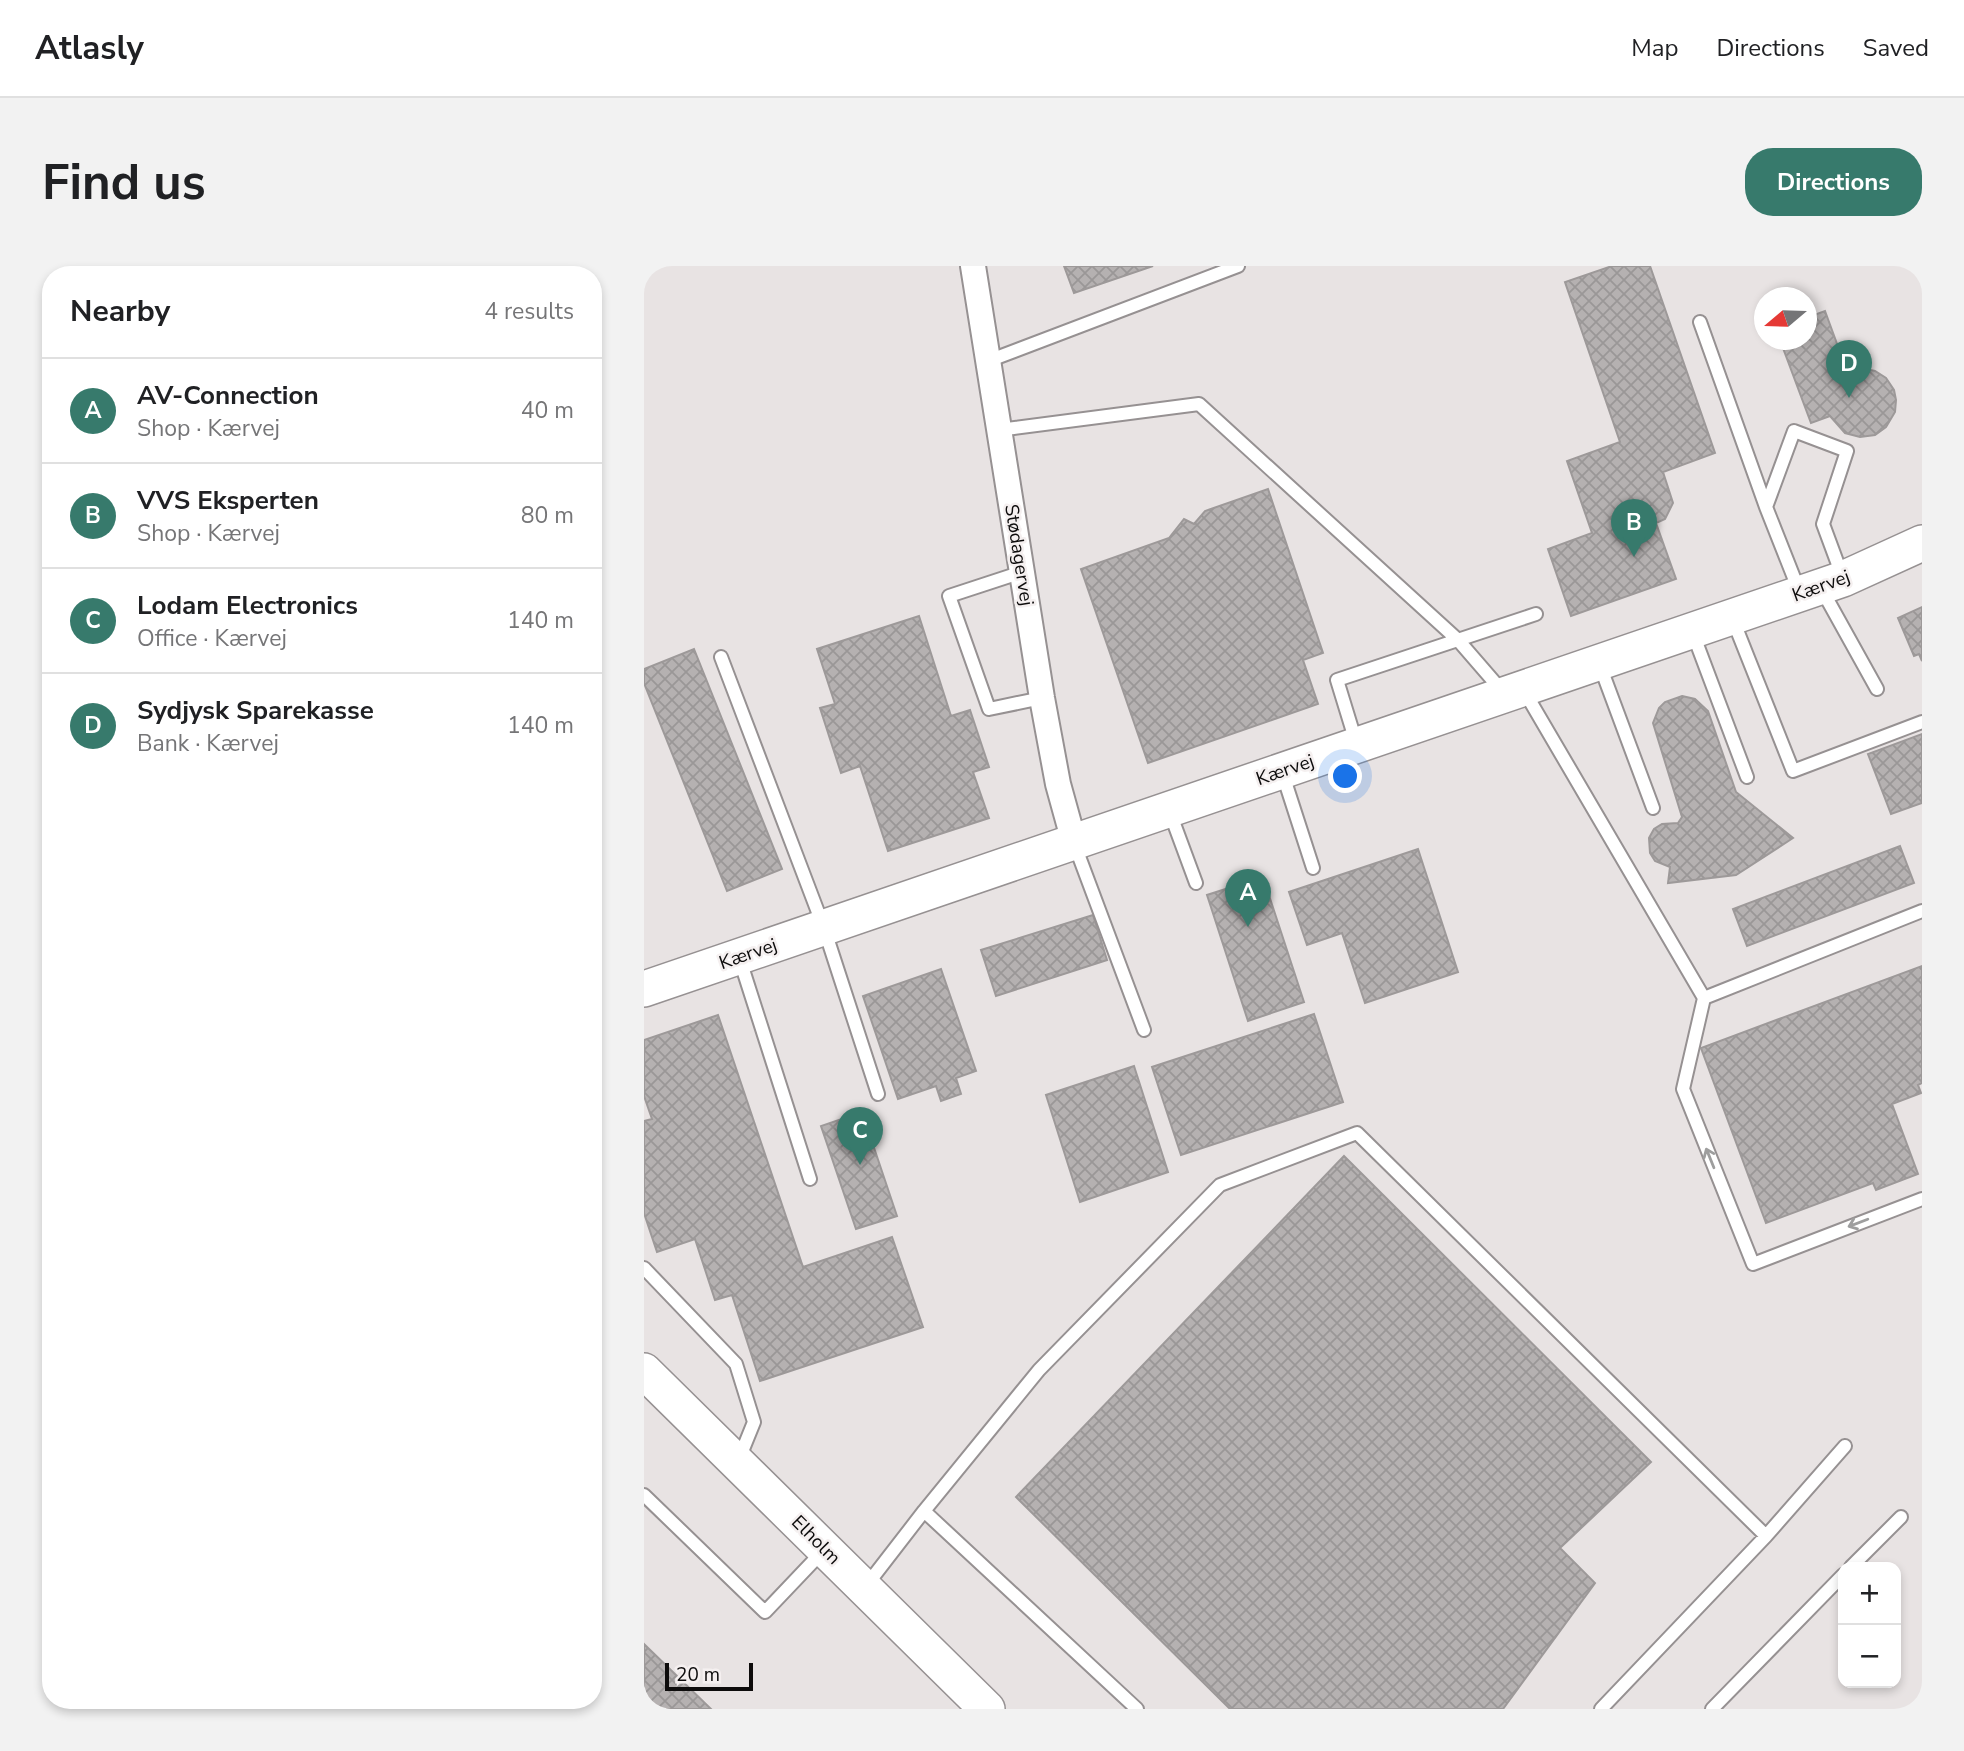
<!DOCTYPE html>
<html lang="en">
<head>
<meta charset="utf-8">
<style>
  :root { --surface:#fff; --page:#f2f2f2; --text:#202124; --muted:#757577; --line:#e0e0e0; --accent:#377a6c }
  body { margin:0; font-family:"Nunito Sans",sans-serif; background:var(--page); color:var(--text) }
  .controls { position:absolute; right:21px; bottom:21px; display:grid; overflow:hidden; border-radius:14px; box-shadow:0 4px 10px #0003 }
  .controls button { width:63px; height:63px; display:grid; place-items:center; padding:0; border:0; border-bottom:2px solid var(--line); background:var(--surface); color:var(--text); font:35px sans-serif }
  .compass { position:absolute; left:1110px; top:21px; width:63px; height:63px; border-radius:50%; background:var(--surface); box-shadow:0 4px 10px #0003; rotate:251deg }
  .scale { position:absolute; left:21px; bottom:18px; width:88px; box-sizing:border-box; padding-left:7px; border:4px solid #0d0c0c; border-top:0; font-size:19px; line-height:24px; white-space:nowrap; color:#0d0c0c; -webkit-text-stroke:5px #f5f0f0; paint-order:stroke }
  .you { position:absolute; left:702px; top:511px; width:24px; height:24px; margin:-18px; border:5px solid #fff; border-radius:50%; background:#1a73e8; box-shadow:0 0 0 10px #1a73e833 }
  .badge { display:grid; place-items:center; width:46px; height:46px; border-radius:50%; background:var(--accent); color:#fff; font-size:23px; font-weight:700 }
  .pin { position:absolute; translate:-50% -58px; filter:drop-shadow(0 2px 4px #0008) }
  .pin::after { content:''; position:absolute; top:37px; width:24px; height:21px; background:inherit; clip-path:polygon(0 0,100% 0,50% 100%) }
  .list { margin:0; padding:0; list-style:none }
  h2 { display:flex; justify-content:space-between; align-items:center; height:91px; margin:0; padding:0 28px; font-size:30px }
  h2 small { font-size:23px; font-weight:400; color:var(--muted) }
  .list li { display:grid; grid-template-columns:46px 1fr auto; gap:21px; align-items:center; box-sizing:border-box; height:105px; padding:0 28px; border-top:2px solid var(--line) }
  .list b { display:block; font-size:26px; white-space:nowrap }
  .list p { margin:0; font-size:23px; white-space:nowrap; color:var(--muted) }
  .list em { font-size:23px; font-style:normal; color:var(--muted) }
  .map { position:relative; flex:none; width:1278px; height:1443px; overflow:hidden; border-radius:28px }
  header { display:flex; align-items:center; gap:42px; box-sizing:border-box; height:98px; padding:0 35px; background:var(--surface); border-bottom:2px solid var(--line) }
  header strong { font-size:33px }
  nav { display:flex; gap:38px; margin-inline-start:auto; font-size:24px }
  .intro { display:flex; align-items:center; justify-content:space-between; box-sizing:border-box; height:168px; padding:0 42px }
  h1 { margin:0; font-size:49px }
  .button { padding:18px 32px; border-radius:28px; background:var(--accent); color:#fff; font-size:24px; font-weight:700 }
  main { display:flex; gap:42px; padding:0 42px }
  aside { flex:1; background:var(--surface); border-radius:28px; box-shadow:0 4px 10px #0003 }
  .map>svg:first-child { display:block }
  .building { fill:url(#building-cross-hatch); stroke:#9d9999; stroke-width:2 }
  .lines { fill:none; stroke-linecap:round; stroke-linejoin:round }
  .lane-casing { stroke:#969192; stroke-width:16 }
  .street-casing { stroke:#969192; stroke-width:28 }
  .secondary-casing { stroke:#969192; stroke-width:38 }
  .lane { stroke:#fff; stroke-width:12 }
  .street { stroke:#fff; stroke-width:24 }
  .secondary { stroke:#fff; stroke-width:35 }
  .oneway { stroke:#9e9e9e }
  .labels { text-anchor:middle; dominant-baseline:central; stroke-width:5; stroke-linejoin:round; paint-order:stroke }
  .street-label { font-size:19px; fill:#0d0c0c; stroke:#f5f0f0 }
</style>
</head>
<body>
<header>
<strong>Atlasly</strong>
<nav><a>Map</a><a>Directions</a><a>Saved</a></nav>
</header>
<div class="intro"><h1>Find us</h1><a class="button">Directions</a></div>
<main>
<aside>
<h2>Nearby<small>4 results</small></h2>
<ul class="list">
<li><span class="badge">A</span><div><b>AV-Connection</b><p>Shop · Kærvej</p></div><em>40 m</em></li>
<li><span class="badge">B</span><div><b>VVS Eksperten</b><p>Shop · Kærvej</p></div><em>80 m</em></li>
<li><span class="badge">C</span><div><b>Lodam Electronics</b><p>Office · Kærvej</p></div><em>140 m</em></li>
<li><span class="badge">D</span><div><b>Sydjysk Sparekasse</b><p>Bank · Kærvej</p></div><em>140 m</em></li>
</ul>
</aside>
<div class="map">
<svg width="1278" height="1443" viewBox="0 0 1278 1443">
  <defs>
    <pattern id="building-cross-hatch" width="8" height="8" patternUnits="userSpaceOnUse" patternTransform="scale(1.75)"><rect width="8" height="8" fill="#b5b1b1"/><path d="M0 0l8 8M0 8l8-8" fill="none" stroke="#9a9797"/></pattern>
  </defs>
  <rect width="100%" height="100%" fill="#e8e3e3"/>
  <path class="building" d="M420,0h89l-79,27z
    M968,0h38l65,187 -52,19 10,31 -8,16 -9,4 20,56 -105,37 -23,-67 44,-16 -25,-72 53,-19 -55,-160z
    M1181,45l22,60 14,-3 14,3 11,7 8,12 2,10 -1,12 -9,15 -11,8 -15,2 -15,-4 -15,-17 -19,7 -31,-83h26v-22z
    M624,223l55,164 -20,7 15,44 -170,59 -67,-194 88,-31 15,-19 10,5 11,-13z
    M1278,341v54l-3,-7 -5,2 -16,-38z
    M275,350l32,100 19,-6 19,57 -16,5 16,46 -101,33 -28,-85 -19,7 -21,-65 15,-4 -18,-55z
    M50,383l88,220 -55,22 -83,-208v-14z
    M1038,430l13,3 13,12 28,81 57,46 -57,37 -68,8 2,-16 -15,-6 -5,-8 -1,-15 5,-9 8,-5 16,-1 4,-6 -29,-94 6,-15 6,-6z
    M1278,468v69l-31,11 -23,-60z
    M1256,580l14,37 -167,63 -14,-37z
    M774,583l40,123 -93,31 -23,-70 -35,12 -18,-53z
    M619,611l41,125 -56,19 -41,-126z
    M449,649l14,45 -111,36 -15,-46z
    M1278,700v117l-4,2 3,8 -29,11 26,70 -42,16 -3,-7 -107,40 -65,-175z
    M297,703l35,102 -20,7 5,16 -20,7 -5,-15 -38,13 -35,-103z
    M670,748l29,88 -162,53 -29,-88z
    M74,749l85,252 89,-30 31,90 -163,54 -28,-86 -17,5 -20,-61 -38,13 -13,-39v-92l8,-2 -8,-23v-56z
    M490,800l34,106 -88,30 -34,-107z
    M218,846l35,104 -41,13 -35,-103z
    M700,890l307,306 -91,86 35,35 -92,126h-273l-214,-212z
    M0,1378l67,65h-67z"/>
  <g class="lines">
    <defs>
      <path id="lane" d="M1056,56l66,185 34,86
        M344,95l250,-95
        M355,164l200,-26 259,236 45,52
        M1122,241l28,-76 53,20 -24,73 20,54
        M378,306l-73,24 40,113 53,-11
        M1178,324l55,99
        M1089,354l60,151 129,-49
        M1048,365l55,146
        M77,391l103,271 54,166
        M955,397l54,145
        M879,423l181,309 -21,91 70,175 169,-65
        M712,476l-19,-62 199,-66
        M638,506l31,96
        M525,544l27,73
        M430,577l70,187
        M95,691l71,222
        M1060,732l218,-87
        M0,1002l92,96 18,58 -15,37
        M0,1229l121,117 58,-61
        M280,1245l115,-141 181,-185 137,-52 409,403
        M1207,1301l50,-50
        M222,1320l58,-75 213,198
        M957,1443l165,-173 79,-90
        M1068,1443l131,-134"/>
      <path id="street" d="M329,0l69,432 16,86 16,58"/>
      <path id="secondary" d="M0,723l1199,-410 79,-36
        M0,1105l343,338"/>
    </defs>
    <use href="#lane" class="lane-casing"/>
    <use href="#street" class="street-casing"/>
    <use href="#secondary" class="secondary-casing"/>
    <use href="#lane" class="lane"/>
    <use href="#street" class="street"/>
    <use href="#secondary" class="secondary"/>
  </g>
  <defs><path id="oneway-shaft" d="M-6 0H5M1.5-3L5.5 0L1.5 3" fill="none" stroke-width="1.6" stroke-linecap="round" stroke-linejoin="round" transform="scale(1.75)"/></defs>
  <g class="oneway">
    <use href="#oneway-shaft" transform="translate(1066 892) rotate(-112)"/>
    <use href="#oneway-shaft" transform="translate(1214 957) rotate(159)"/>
  </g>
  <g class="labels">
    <g class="street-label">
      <text transform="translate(375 289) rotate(81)">Stødagervej</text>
      <text transform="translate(1177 320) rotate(-20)">Kærvej</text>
      <text transform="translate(641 504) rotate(-19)">Kærvej</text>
      <text transform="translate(104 688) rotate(-19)">Kærvej</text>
      <text transform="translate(172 1274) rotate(45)">Elholm</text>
    </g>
  </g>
</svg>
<div class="controls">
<button>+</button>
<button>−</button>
</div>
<svg class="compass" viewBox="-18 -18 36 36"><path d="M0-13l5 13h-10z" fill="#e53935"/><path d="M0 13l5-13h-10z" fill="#757577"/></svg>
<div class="scale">20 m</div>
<div class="you"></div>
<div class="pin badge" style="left:604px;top:661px">A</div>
<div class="pin badge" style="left:990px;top:291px">B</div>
<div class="pin badge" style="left:216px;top:899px">C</div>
<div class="pin badge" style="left:1205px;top:132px">D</div>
</div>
</main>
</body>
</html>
